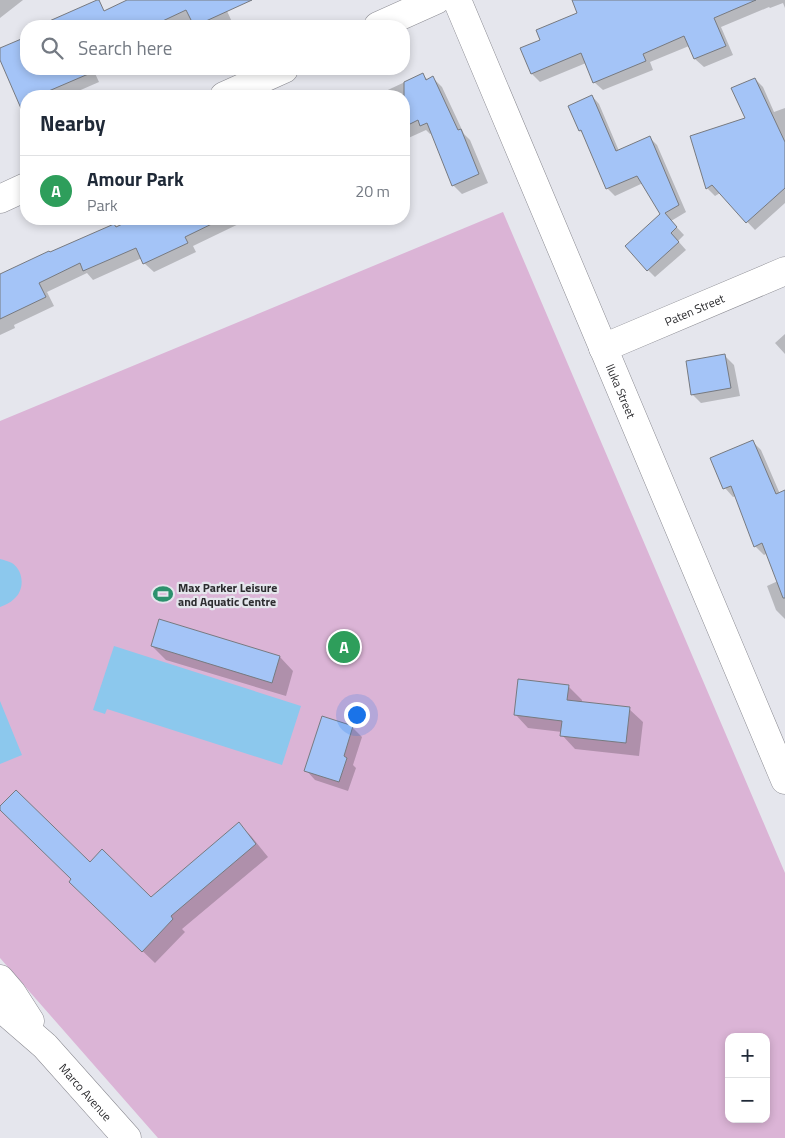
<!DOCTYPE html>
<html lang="en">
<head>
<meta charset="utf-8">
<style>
  :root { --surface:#fff; --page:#f2f2f3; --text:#1f2937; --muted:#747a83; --line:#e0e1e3; --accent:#0f766e }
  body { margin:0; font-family:"Titillium Web",sans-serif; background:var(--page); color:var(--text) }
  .controls { position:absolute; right:15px; bottom:15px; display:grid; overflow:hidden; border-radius:10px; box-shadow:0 2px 8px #0003 }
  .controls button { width:45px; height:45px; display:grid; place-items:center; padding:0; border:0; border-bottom:1px solid var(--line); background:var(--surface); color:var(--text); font:25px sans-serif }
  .you { position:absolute; left:356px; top:714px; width:18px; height:18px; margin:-12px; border:4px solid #fff; border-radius:50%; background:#1a73e8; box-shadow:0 0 0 8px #1a73e833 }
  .badge { display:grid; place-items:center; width:32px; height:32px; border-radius:50%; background:var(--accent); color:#fff; font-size:16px; font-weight:700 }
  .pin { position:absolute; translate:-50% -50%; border:2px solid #fff; box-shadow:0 1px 5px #0006 }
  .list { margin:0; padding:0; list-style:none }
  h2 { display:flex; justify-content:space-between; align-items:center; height:65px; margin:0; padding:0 20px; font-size:21px }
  h2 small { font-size:16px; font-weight:400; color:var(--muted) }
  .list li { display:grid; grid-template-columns:32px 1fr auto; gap:15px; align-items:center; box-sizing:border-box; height:70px; padding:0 20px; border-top:1px solid var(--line) }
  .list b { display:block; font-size:19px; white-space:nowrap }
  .list p { margin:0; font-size:16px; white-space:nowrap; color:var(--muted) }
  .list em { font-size:16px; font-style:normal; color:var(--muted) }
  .icon { flex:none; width:28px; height:28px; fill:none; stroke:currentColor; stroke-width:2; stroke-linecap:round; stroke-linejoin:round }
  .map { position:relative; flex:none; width:785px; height:1138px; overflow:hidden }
  .search { position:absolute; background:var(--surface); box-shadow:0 2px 8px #0003; left:20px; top:20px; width:390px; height:55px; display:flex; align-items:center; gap:12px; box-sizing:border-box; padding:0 18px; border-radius:20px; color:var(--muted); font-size:19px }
  .panel { position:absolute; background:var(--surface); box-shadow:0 2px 8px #0003; left:20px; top:90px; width:390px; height:135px; border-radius:20px }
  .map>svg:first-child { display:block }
  .green { fill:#dbb4d6; fill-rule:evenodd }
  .water { fill:#8cc8ed }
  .shadow { fill:#0003 }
  .building { fill:#a4c4f7; stroke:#777a80 }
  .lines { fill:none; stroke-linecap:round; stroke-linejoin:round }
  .street-casing { stroke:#8b8b92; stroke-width:29 }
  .secondary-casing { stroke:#8b8b92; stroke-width:29 }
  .street { stroke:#fff; stroke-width:28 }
  .secondary { stroke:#fff; stroke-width:28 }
  .labels { text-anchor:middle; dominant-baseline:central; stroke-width:4.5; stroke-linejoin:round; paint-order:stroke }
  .street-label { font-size:12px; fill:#2c2c2f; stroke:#e5e6ed }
  .poi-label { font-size:12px; font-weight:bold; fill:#2c2c2f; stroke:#e5e6ed; text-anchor:start }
</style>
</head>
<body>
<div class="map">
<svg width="785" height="1138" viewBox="0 0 785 1138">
  <rect width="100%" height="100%" fill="#e5e6ed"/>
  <path class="green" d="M503,212l282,661v265h-627l-158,-180v-537zM729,1037h37v82h-37z"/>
  <path class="water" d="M0,559c4,1 8,2 12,4 12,8 13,27 2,36 -4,4 -9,6 -14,8z
    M114,646l187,60 -19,59 -175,-56 -2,5 -12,-4z
    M0,701l22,54 -22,9z"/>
  <path class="shadow" d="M0,0h23l-23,18z
    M130,0h92l10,22 -8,4h-29l-2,-6 -13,6h-83l-4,-8z
    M575,0h210v8l-2,-5 -13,5 -1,-1 -48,20 12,28 -29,12 -9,-8 -6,-13 -39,16 3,8 -50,20 -9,-8 -8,-19 -46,19 -8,-8 10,-34 36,-27z
    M26,38v31h67l6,13 -32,14h-41v11l-7,-7 -19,-43v-7z
    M422,74l6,6 5,-2 9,9 22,47 6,6 18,43 -26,11 -9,-9 -21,-52 -2,1 -4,-4 -22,10v-44h-29z
    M755,79l8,8 11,25 11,-4v95l-30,27 -35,-37 -5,3 -8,-8 40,-69z
    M592,96l7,8 20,47 31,-13 7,7 29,67 -15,9 13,14 -6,6 8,9 -31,27 -7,-7 14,-55 -19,-32 -28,13 -8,-8 -23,-54 -4,-3 -10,-25z
    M136,219h7l5,5 11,-5h90l-56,27 3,6 -42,20 -10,-9 -2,-5 -49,22 -6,-7 -40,19 7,14 -40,19 1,3 -15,7v-48l50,-33 67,-26z
    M785,334v20l-10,-11z
    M725,356l9,9 6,31 -39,7 -9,-9z
    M752,441l9,9 19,44 5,-2v127l-9,-9 -9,-24 11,-5 -10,-28 -4,2 -9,-9 -19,-50 -3,1 -8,-9z
    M152,646l128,11 13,14 -7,25 -120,-36z
    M568,686l14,14v3l47,6 14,13 -4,34 -64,-7 -13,-14v-3l-34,-4 -13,-14z
    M322,718l31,10 9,9 -9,28 3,3 -8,23 -33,-11 -9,-10z
    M0,808l151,91 88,-75 12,12 17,21 -86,72 3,3 -30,31 -72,-69 -10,-14z"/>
  <path class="building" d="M97,0h2l5,11 23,-11h125l-57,26h-1l-8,-16 -34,16h-114z
    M572,0h184l-42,18 12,28 -32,13 -10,-23 -41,18 3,7 -53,22 -12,-30 -50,21 -11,-26 20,-8 -4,-10 41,-17z
    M26,37v32h74l-63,27h-11v24l-26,-60v-12z
    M423,73l3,7 7,-4 25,54 3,-1 18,45 -27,12 -25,-63 -7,3 -2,-6 -14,7v-45z
    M755,78l30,64v46l-39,35 -34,-38 -6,4 -16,-53 55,-18 -14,-30z
    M592,95l24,56 34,-15 29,69 -14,8 12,14 -6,6 8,9 -32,29 -22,-25 35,-32 -23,-38 -31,13 -25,-59 -2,1 -11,-25z
    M133,219h89l-37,18 3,6 -45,21 -7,-16 -53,23 -3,-8 -41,20 7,14 -46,22v-45l49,-23 1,1 64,-28 2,3z
    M725,354l6,34 -40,7 -5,-34z
    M753,440l23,54 9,-4v108h-2l-21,-55 -8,4 -23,-61 -8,3 -13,-31z
    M159,619l121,37 -8,27 -121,-37z
    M518,679l51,6 -2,15 63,7 -4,36 -66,-7 2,-15 -48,-6z
    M322,716l31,10 -9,30 3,2 -8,24 -35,-11z
    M16,790l74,72 12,-13 49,48 88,-75 17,22 -85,72 2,3 -31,33 -73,-70 2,-3 -71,-69v-4z"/>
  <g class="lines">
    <defs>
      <g id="street">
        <path id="s1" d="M457,0l328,780"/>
        <path id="s2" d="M603,348l182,-77"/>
      </g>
      <g id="secondary">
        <path d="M378,26l58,-26"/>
        <path d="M224,96l60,-27"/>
        <path d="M0,199l26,-12"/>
        <path d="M0,979l12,14 18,28"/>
        <path id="s3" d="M0,1007l45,39 82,92"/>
      </g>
    </defs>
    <use href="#street" class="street-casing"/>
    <use href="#secondary" class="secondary-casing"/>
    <use href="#street" class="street"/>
    <use href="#secondary" class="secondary"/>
  </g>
  <defs>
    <symbol id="stadium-bare" viewBox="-9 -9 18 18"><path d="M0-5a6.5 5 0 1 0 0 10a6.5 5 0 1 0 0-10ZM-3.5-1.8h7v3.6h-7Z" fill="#2c916d" stroke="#e5e6ed" stroke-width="2.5" paint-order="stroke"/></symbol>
  </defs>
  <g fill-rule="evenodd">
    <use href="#stadium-bare" x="149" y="580" width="28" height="28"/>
  </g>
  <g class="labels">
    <g class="street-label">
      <text stroke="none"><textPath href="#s2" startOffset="99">Paten Street</textPath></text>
      <text stroke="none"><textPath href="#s1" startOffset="424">Iluka Street</textPath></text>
      <text stroke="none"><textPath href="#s3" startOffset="121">Marco Avenue</textPath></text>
    </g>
    <g class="poi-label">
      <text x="178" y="587">Max Parker Leisure<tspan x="178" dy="14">and Aquatic Centre</tspan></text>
    </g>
  </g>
</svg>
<div class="controls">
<button>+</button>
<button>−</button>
</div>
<div class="you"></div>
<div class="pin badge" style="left:344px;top:647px;background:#2e9e5b">A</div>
<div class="search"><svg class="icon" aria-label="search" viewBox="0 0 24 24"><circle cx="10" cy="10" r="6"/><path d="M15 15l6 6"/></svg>Search here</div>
<section class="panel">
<h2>Nearby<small></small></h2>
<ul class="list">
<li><span class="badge" style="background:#2e9e5b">A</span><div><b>Amour Park</b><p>Park</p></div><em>20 m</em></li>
</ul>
</section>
</div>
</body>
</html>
